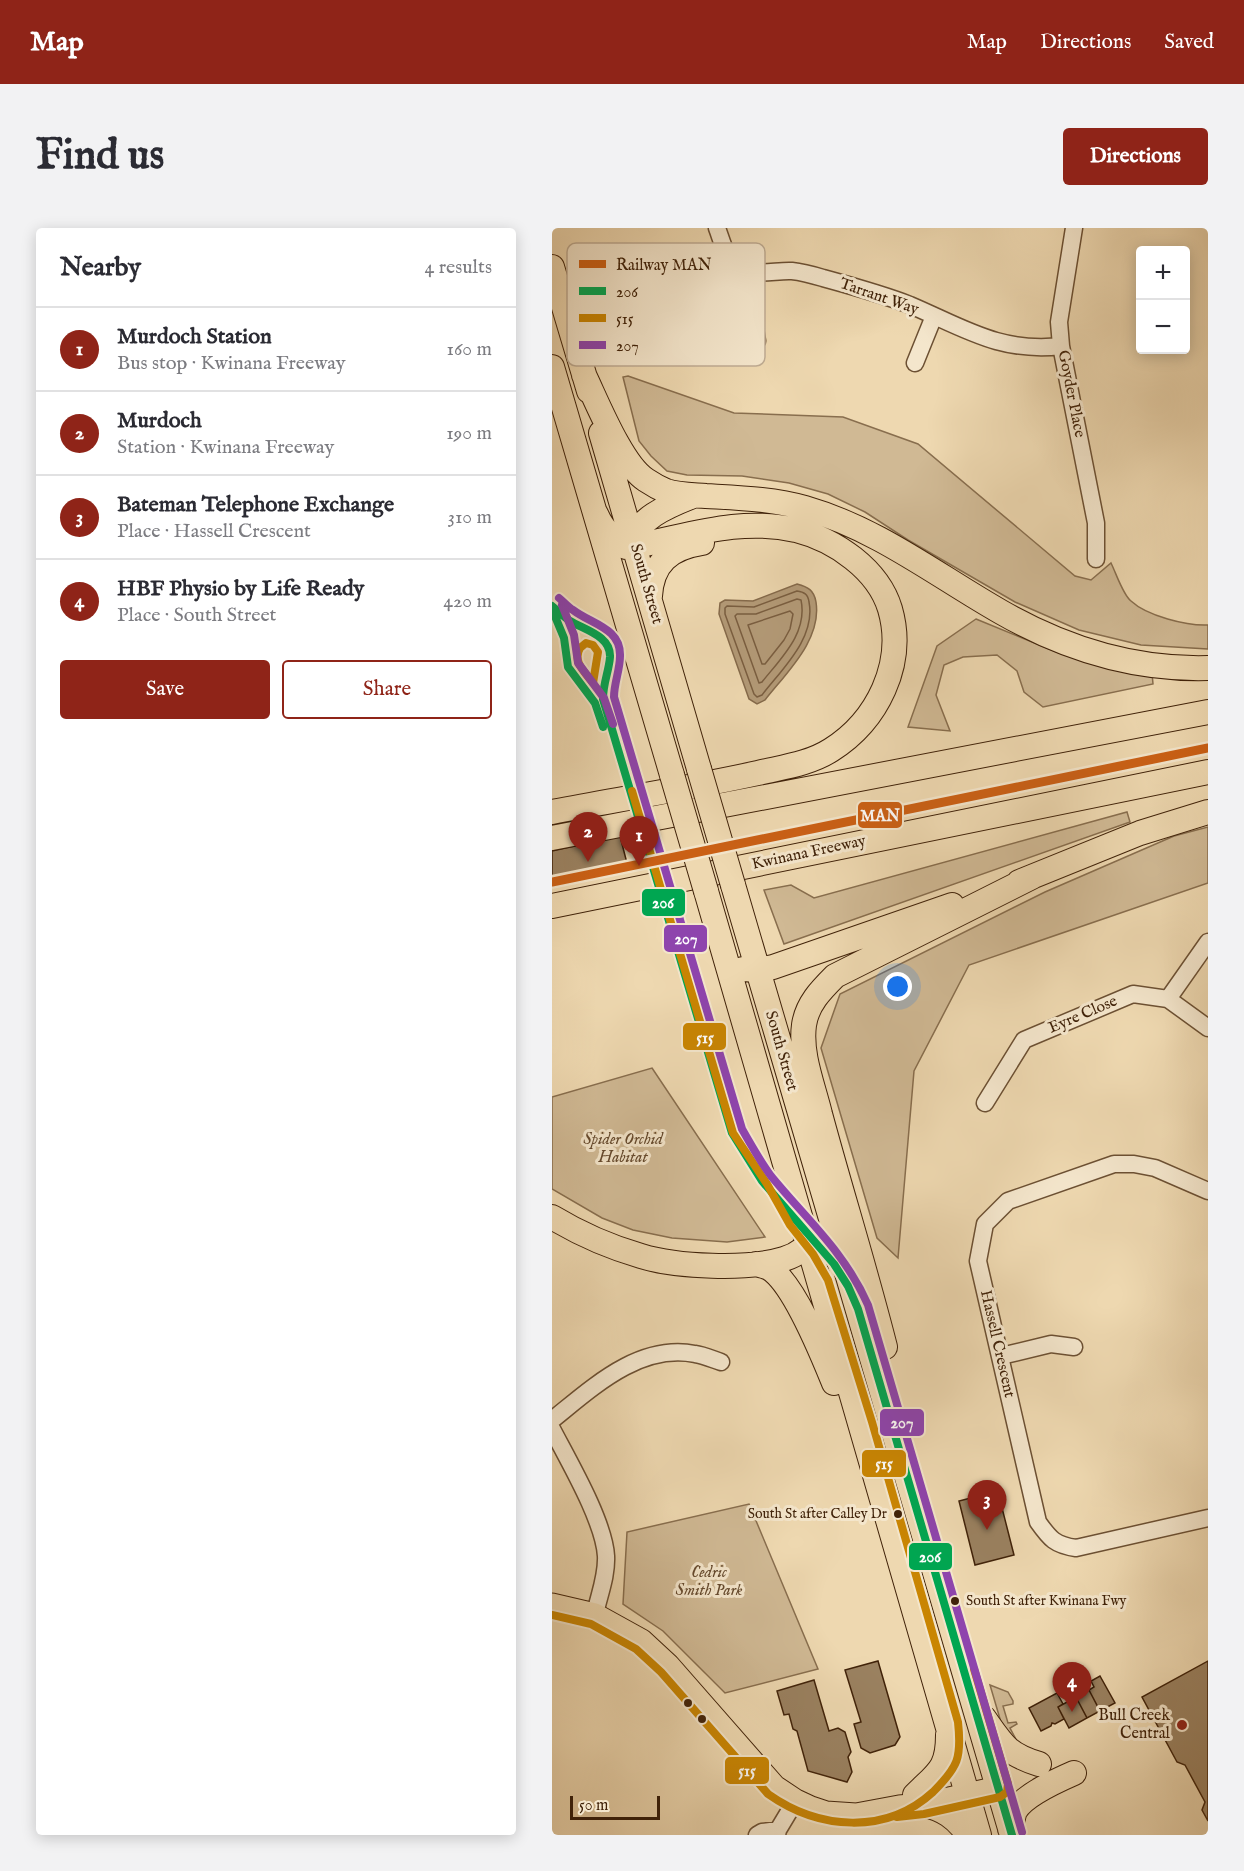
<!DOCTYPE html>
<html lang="en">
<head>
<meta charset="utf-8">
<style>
  :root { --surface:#fff; --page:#f2f2f3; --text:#2b2b33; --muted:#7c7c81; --line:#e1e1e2; --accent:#8f2418 }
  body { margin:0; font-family:"IM FELL English",serif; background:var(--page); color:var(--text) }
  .controls { position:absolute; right:18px; top:18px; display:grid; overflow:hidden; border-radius:6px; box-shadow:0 3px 15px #0003 }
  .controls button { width:54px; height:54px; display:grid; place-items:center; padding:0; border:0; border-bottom:2px solid var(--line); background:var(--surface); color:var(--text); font:30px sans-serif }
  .scale { position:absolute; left:18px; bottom:15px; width:90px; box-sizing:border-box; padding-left:6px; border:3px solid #402209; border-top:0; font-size:16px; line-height:21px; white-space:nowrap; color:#402209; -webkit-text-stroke:4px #f4e6cc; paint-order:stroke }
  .you { position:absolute; left:346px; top:759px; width:21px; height:21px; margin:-15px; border:4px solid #fff; border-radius:50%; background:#1a73e8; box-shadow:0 0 0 9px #1a73e833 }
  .badge { display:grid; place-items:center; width:39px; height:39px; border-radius:50%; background:var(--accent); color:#fff; font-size:20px; font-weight:700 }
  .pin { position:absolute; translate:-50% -50px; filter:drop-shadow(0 2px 3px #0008) }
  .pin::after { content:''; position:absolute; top:32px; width:21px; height:18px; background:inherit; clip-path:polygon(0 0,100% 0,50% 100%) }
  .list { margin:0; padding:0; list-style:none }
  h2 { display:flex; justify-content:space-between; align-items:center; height:78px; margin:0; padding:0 24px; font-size:26px }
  h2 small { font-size:20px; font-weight:400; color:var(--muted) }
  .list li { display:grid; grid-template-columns:39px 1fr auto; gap:18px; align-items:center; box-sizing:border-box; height:84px; padding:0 24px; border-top:2px solid var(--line) }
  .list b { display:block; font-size:22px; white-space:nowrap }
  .list p { margin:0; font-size:20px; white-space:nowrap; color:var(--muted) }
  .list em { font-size:20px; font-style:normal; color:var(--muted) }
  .actions { display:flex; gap:12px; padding:18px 24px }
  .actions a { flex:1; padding:14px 0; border:2px solid var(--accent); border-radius:6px; text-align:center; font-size:21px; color:var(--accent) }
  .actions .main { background:var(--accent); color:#fff }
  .map { position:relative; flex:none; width:656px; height:1607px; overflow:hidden; border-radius:6px }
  header { display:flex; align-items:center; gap:36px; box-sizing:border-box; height:84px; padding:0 30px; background:var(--accent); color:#fff }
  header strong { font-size:28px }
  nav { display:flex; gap:33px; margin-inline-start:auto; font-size:21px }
  .intro { display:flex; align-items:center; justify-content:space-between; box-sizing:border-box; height:144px; padding:0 36px }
  h1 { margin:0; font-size:42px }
  .button { padding:15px 27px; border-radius:6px; background:var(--accent); color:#fff; font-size:21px; font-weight:700 }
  main { display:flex; gap:36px; padding:0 36px }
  aside { flex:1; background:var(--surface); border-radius:6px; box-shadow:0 3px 15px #0003 }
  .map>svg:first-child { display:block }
  .green { fill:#d0b994; stroke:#886e4e; stroke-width:1.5 }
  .water { fill:#b39a77; stroke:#856a4b; stroke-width:1.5 }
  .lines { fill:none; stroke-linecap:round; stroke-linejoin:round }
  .shore { stroke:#7a5e40; stroke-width:1.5 }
  .building { fill:#9a8160; stroke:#402209; stroke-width:1.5 }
  .minor-casing { stroke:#6c5033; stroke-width:19 }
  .major-casing { stroke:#402209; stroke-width:23 }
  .highway-casing { stroke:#402209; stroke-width:26 }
  .minor { stroke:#f4e6cc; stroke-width:16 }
  .major { stroke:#eed8b0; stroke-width:21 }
  .highway { stroke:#eed8b0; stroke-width:24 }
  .highway-bridge-casing { stroke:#402209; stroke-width:26; stroke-linecap:butt }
  .highway-bridge { stroke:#eed8b0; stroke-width:24 }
  .bus-1-casing { stroke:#f4e6cc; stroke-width:12 }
  .bus-2-casing { stroke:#f4e6cc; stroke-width:12 }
  .bus-3-casing { stroke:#f4e6cc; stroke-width:12 }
  .bus-1 { stroke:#00a651; stroke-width:8 }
  .bus-2 { stroke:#c98502; stroke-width:8 }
  .bus-3 { stroke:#8e44ad; stroke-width:8 }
  .rail-1-casing { stroke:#f4e6cc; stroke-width:14 }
  .rail-1 { stroke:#cb6015; stroke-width:9 }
  .bus-dot { fill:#402209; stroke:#f4e6cc; stroke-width:2 }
  .poi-dot { fill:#8f2418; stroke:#f4e6cc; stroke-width:2 }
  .labels { text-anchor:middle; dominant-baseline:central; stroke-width:6; stroke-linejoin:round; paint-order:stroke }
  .bus-label { font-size:14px; fill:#402209; stroke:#f4e6cc; text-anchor:end }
  .street-label { font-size:16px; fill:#402209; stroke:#f4e6cc }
  .park-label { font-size:16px; font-style:italic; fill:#64482c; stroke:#f4e6cc }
  .poi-label { font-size:16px; fill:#402209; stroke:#f4e6cc; text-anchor:end }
  .key { fill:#f4e6cc; stroke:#beab92; stroke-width:1.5 }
  .key-label { font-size:16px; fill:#402209 }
  .line-badge { stroke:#f4e6cc; stroke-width:2 }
  .badge-label { font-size:16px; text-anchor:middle; font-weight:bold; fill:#fff }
</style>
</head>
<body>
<header>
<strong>Map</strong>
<nav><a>Map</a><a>Directions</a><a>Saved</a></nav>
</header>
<div class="intro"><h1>Find us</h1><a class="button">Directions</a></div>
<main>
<aside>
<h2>Nearby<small>4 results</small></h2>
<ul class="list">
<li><span class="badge">1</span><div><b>Murdoch Station</b><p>Bus stop · Kwinana Freeway</p></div><em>160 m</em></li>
<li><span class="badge">2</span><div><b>Murdoch</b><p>Station · Kwinana Freeway</p></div><em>190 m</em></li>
<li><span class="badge">3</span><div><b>Bateman Telephone Exchange</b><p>Place · Hassell Crescent</p></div><em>310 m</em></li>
<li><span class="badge">4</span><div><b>HBF Physio by Life Ready</b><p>Place · South Street</p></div><em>420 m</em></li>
</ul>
<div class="actions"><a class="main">Save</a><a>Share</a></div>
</aside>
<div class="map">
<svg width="656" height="1607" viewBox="0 0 656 1607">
  <rect width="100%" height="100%" fill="#eed8b0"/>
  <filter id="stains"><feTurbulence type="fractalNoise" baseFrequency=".00333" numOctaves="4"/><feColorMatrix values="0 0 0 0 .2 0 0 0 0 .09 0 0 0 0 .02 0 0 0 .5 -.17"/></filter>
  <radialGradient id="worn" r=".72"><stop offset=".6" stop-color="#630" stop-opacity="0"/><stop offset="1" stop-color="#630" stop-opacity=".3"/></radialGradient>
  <path class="green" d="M76,148l106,37 109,4 75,27 157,132 16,4 20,-17c5,10 12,32 20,38 16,15 56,25 77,24v24l-67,-4 -62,-15 -64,-28 -107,-62 -43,-28 -37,-18 -39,-11 -47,-7 -55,-1 -20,-4 -16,-15 -12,-15 -16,-64z
    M424,391l83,34 93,20 1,11 -110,23 -19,-15 -7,-21 -20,-16 -34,2 -19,8 -8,30 14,36 -42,-4 29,-81z
    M575,584l3,10 -346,122 -20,-54 27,-5 23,13z
    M656,599v56l-239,82 -55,106 -16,187 -21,-20 -56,-190 19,-54 205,-102 129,-56z
    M100,840l113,169 -38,5 -55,-4 -39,-8 -31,-12 -50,-29v-92z
    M197,1276l69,165 -93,24 -62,-62 -40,-27 4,-72z
    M438,1457l18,7 5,9v3l-10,2 5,17 8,-1 1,2 -7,4 8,15 -15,-14z"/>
  <path class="water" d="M245,356c11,3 17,6 19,18 6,38 -30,71 -51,98l-8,4 -8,-5 -30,-85 1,-11 5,-3 28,1z"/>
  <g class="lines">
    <path class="shore" d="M245,363c7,1 11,3 12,11 7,36 -27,67 -47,93l-5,2 -3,-3 -29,-80v-6l2,-2 27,1z
      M245,371l4,1c7,33 -20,58 -39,82l-3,1 -24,-67 2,-2h19z
      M238,383l3,3 -3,15 -6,11 -19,24h-3l-14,-39z"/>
  </g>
  <path class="building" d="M68,608l9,35 -77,16v-36z
    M442,1264l4,13 3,-1 13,51 -39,10 -16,-64z
    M326,1433l22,76 -5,8 -25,8 -9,-5 -7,-24 7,-2 -16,-52z
    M656,1433v160l-6,-11 3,-8 -20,-37 -8,-3 -35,-65z
    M548,1448l15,27 -15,8 -11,-21 5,-3 -3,-6z
    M262,1452l15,51 9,-3 7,4 6,20 -3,5 4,15 -5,10 -39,-11 -11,-40 -4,-2 -4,-15 -5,1 -7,-24z
    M537,1462l11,21 -13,7 -11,-21z
    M505,1465l6,11 -5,3 6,12 -9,5 -3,-1 -1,3 -10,5 -12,-23z
    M524,1469l11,21 -18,10 -11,-21z"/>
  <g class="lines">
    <defs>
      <path id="minor" d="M165,0c5,13 9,32 21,39 16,10 37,3 54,4 10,1 21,4 31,7 29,8 59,16 87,27 54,23 90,48 151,41
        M522,0l-15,94 2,24 35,177v36
        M199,45v31l6,37
        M363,135l19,-47
        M616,771l40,-57
        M433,875l39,-63 109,-46 35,5 40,29
        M656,963l-53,-23 -21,-4h-20l-106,37 -23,23 -7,37 60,261c12,17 17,23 38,26l132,-30
        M449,1128l50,-12 23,3
        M0,1192c40,-32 87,-77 143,-66 8,1 17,5 26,8
        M0,1201c16,31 52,92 54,127 1,20 -7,39 -11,58
        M205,1607l5,-3 16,-2
        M225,1607l1,-5 18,-30"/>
      <path id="major" d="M0,1376l43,10 47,26 27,25 106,121 21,14 15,7 15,5 30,2 43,-8 23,-2 76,-17"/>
      <path id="highway" d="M0,39l37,124
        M0,139l120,408
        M32,147c13,27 38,90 62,105 6,4 13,8 20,11 12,4 28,4 40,5 34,2 67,3 99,12 73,21 131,67 196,104 63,36 134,58 207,56
        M49,205l98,336
        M74,319c13,-29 39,-40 67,-51
        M98,368c2,-33 20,-48 52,-53
        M0,584c69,-13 138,-24 206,-39 25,-6 51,-9 73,-23 46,-29 75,-86 59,-141 -12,-40 -55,-69 -94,-79 -57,-13 -107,6 -161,16 -20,-3 -31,-14 -39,-32
        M0,610l656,-126
        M467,654l121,-49 68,-21
        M181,657l279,950
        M154,663l273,944
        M0,678l656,-134
        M191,741l15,1 15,-3 179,-62
        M0,989c28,17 58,30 89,39 35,11 107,14 143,3 13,-4 25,-13 32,-25
        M204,1036c4,1 9,2 13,4 25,15 54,88 65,115
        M333,1119c-20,-79 -44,-155 -65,-233 -7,-29 -20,-60 -16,-89 3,-21 17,-35 31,-49l197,-99
        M432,1490c19,27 23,36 55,46
        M363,1567c23,-23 33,-26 33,-60
        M370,1576c21,5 34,13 46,31
        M458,1601c2,-5 3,-13 5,-18 9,-16 43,-31 59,-38"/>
    </defs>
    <use href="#minor" class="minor-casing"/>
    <use href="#major" class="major-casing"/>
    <use href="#highway" class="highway-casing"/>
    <use href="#minor" class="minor"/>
    <use href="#major" class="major"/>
    <use href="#highway" class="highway"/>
    <defs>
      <path id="highway-bridge" d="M147,541l34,116
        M120,547l34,116"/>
    </defs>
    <use href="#highway-bridge" class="highway-bridge-casing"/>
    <use href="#highway-bridge" class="highway-bridge"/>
    <defs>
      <path id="bus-1" d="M0,378c6,5 12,11 18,15 15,9 41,15 40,36 -1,14 -7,26 -7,42l129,434 30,48 72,83 14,22 10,23 154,526
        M0,381l12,29 4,29 27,36 8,24"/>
      <path id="bus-2" d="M34,415l7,2 5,7 -5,31c-8,-11 -21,-21 -13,-35z
        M0,1387l39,9 45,25 25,23 107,122c51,36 118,41 165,-2 25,-25 29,-34 25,-70l-86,-300 -44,-142 -15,-26 -23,-29 -23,-41 -34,-51 -101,-342
        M345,1589l27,-3 76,-17 7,-5 1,-8 -34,-115"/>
      <path id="bus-3" d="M7,370c5,4 9,9 14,12 18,14 48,18 47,46 0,14 -6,27 -6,41l128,432c9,16 18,32 29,47 36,44 73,75 97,129l154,527
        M10,377l12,30 4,28 26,35 9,26"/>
    </defs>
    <use href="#bus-1" class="bus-1-casing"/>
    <use href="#bus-2" class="bus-2-casing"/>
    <use href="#bus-3" class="bus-3-casing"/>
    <use href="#bus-1" class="bus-1"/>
    <use href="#bus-2" class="bus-2"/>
    <use href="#bus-3" class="bus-3"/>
    <defs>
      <path id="rail-1" d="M0,654l656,-134"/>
    </defs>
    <use href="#rail-1" class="rail-1-casing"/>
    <use href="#rail-1" class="rail-1"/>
  </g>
  <g class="bus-dot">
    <circle cx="346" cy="1286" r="5"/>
    <circle cx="403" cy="1373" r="5"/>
    <circle cx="136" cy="1475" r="5"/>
    <circle cx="150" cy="1491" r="5"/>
  </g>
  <circle class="poi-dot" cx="630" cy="1497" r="6"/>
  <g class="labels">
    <g class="bus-label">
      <text x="335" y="1286">South St after Calley Dr</text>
      <text x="414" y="1373" text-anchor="start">South St after Kwinana Fwy</text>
    </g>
    <g class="street-label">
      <text transform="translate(327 69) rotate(19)">Tarrant Way</text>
      <text transform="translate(519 166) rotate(79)">Goyder Place</text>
      <text transform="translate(94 356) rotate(74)">South Street</text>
      <text transform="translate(257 625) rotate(-12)">Kwinana Freeway</text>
      <text transform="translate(531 787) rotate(-23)">Eyre Close</text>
      <text transform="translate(229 823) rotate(74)">South Street</text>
      <text transform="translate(445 1116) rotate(77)">Hassell Crescent</text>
    </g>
    <g class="park-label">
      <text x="71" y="912">Spider Orchid<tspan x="71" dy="18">Habitat</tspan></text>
      <text x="157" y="1345">Cedric<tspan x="157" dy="18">Smith Park</tspan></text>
    </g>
    <g class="poi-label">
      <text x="618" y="1488">Bull Creek<tspan x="618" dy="18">Central</tspan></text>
    </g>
  </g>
  <rect x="15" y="15" width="198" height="123" rx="9" class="key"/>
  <rect x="27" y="32" width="27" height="8" fill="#cb6015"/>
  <rect x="27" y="59" width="27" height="8" fill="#00a651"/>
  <rect x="27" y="86" width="27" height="8" fill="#c98502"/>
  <rect x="27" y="113" width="27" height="8" fill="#8e44ad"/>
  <g class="key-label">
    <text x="64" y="42">Railway MAN</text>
    <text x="64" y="69">206</text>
    <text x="64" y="96">515</text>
    <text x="64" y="123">207</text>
  </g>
  <g class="line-badge">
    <rect x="305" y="573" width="46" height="28" rx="6" fill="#cb6015"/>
    <rect x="89" y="660" width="45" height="29" rx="6" fill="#00a651"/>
    <rect x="111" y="696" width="45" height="29" rx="6" fill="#8e44ad"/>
    <rect x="130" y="794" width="45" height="29" rx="6" fill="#c98502"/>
    <rect x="327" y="1180" width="46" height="29" rx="6" fill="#8e44ad"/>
    <rect x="309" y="1221" width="46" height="29" rx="6" fill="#c98502"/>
    <rect x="356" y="1314" width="45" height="29" rx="6" fill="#00a651"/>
    <rect x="172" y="1528" width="46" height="29" rx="6" fill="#c98502"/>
  </g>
  <g class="badge-label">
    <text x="328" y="593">MAN</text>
    <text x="111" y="680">206</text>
    <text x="134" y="716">207</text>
    <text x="153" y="815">515</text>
    <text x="350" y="1200">207</text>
    <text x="332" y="1241">515</text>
    <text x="378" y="1334">206</text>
    <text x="195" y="1548">515</text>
  </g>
  <rect width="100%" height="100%" filter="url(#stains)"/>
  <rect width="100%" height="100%" fill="url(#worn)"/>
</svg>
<div class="controls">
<button>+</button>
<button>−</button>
</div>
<div class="scale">50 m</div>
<div class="you"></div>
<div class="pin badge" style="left:87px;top:638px">1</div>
<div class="pin badge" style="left:36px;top:634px">2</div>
<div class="pin badge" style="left:435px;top:1302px">3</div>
<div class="pin badge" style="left:520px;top:1484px">4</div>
</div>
</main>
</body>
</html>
